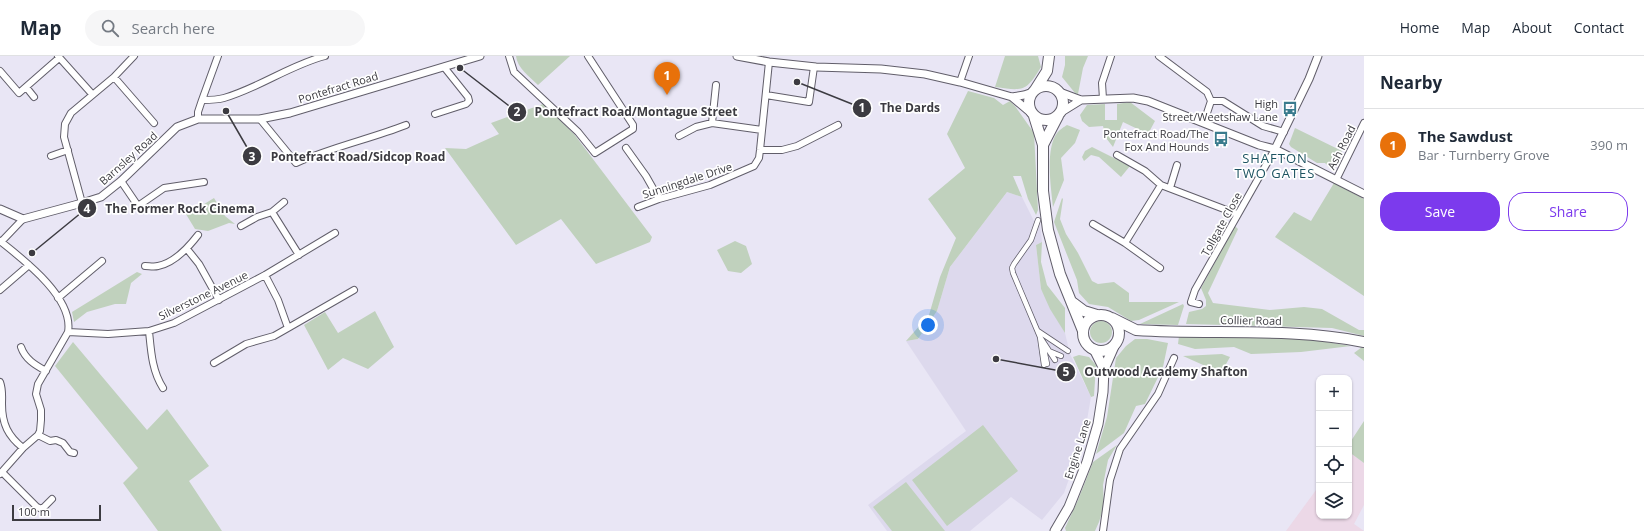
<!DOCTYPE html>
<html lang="en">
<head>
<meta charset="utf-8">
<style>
  :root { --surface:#fff; --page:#f6f6f7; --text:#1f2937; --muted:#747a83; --line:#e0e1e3; --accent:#7c3aed }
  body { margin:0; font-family:"Open Sans",sans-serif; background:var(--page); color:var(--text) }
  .controls { position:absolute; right:12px; bottom:12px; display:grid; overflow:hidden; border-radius:8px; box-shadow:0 1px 3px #0004 }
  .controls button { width:36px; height:36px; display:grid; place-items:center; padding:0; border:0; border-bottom:1px solid var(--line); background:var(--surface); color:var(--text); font:20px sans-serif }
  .scale { position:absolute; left:12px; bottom:10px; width:89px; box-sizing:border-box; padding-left:4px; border:2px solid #3c3b41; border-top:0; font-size:11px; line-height:14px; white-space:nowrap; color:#3c3b41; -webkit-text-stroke:3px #fff; paint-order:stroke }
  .you { position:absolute; left:928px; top:269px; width:14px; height:14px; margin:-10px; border:3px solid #fff; border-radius:50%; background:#1a73e8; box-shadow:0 0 0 6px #1a73e833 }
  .badge { display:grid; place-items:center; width:26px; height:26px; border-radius:50%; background:var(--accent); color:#fff; font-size:13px; font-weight:700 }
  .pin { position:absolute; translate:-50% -33px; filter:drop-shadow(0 1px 2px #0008) }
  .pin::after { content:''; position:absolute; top:21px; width:14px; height:12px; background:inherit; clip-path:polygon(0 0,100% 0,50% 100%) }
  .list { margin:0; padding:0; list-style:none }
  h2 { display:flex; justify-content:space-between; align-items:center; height:52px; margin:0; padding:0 16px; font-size:17px }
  h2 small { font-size:13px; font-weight:400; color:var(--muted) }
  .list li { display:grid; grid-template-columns:26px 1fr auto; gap:12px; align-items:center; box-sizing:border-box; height:72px; padding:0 16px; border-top:1px solid var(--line) }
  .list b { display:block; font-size:15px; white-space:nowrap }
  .list p { margin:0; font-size:13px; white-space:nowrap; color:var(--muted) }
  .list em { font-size:13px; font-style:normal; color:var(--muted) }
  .actions { display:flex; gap:8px; padding:12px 16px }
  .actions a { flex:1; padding:9px 0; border:1px solid var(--accent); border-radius:16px; text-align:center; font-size:14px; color:var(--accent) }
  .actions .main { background:var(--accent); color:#fff }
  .icon { flex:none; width:22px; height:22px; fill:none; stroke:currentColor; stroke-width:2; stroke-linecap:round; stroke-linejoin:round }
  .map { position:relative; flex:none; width:1364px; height:475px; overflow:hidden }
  header { display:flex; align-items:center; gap:24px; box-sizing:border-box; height:56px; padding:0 20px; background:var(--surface); border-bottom:1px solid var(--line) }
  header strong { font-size:19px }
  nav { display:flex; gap:22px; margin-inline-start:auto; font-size:14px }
  .search { width:280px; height:36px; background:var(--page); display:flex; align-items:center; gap:10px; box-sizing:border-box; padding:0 14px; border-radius:22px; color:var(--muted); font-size:15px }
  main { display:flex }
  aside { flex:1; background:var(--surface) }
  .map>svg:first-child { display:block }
  .industrial { fill:#ecd8e7 }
  .built { fill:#ddd9ed }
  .green { fill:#c0d1bd }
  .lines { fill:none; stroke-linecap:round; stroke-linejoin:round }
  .pedestrian-casing { stroke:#615e6a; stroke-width:6 }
  .minor-casing { stroke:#615e6a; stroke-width:8 }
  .tertiary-casing { stroke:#615e6a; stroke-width:9 }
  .primary-casing { stroke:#615e6a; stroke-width:11 }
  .trunk-casing { stroke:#615e6a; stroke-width:12 }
  .pedestrian { stroke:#fff; stroke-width:4.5 }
  .minor { stroke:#fff; stroke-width:6 }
  .tertiary { stroke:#fff; stroke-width:7 }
  .primary { stroke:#fff; stroke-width:9 }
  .trunk { stroke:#fff; stroke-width:10 }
  .labels { text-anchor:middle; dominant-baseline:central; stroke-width:3.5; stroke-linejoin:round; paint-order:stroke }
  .street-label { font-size:11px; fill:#3c3b41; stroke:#fff }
  .poi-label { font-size:11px; fill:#3c3b41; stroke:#fff; text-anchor:end }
  .quarter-label { font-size:13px; letter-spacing:1px; fill:#1d5361; stroke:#fff }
  .leader { fill:none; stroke:#3c3b41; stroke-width:1.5 }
  .callout-dot { fill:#3c3b41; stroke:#fff; stroke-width:1.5 }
  .mark-label { font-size:12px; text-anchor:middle; font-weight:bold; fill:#fff }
  .callout-label { font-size:12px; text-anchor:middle; font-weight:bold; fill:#3c3b41; stroke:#fff; stroke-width:3.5; stroke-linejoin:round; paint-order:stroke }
</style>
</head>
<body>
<header>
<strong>Map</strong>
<div class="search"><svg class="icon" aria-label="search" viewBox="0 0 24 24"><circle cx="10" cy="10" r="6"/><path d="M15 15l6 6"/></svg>Search here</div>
<nav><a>Home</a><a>Map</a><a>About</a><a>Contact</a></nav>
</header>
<main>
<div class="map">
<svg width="1364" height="475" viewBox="0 0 1364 475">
  <rect width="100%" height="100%" fill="#e9e6f5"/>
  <path class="industrial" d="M1349,396l15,11v42l-10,19 10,7h-78l33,-45v30h30z"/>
  <path class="built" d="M1007,136l15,5 12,24 6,2 2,19 -6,3 5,44 24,44 5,21 21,43 -7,40 -20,56 -22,27 -31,-23 -41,34h-83l-19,-26 98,-74 -60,-90 12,-2 19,-28 13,-44z"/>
  <path class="green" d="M516,0h54l-32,29c-8,-8 -21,-17 -22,-29z
    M1005,0h33l3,11c-15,25 -18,24 -46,20z
    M1065,0h23l-5,12 -5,26 -3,-1 -13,-16 3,-12z
    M968,35l26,7 9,7 7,-4 5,5 19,27 4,77 -2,5 -8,-16 -7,-23h-8l9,21 -15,-5 -57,75 -13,44 -19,28 -12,2 23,-26 11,-38 16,-39 -28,-39 37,-31 -18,-34z
    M1130,46l25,19 -7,13 -25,-12 -10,25 -7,-9 -3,-12 -14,1 -7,-6 -2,-6 7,-10 18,-1v16h12v-16z
    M543,48l31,30 78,103 -2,5 -54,22 -35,-45 -45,26 -71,-97 21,1 33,-15 -8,-11z
    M1067,69l13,5 -5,13 -14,15 3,22 -11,27c-2,-19 -8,-58 4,-74 2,-3 7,-6 10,-8z
    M1295,72l47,23 -8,17 -3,1 -6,-6h-8l-26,-16 -2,-3z
    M1092,91l38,19 -9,11 -22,-20 -8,-2 -7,6 -2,-4 3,-6z
    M1334,127l30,16v97l-89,-59 19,-25 17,9z
    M214,142l11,18 10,8 -6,-1 -21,8 -13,-2 -14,-23h20z
    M1062,142l1,1 -3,20 6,15 12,19 14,28 6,3 16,-2 15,11v9h50l-40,18 -8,1 -23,-14 -19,-3 -10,-11 -2,-13 -23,-58z
    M1235,170l3,3 -30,64 5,10 57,7 34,-3 18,2 37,21h5v6l-32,-8 -146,-4 3,-12 13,-3 4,-3v-6l-5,-12z
    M735,185l11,5 6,18 -11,9 -13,-2 -11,-21z
    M1042,186l-1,20 6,23 18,23v25l-15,-24 -9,-20 -5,-44z
    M137,216l5,2 -11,9 -5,21h-11l-28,8 -13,10 -2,-10z
    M1183,248l1,2 -6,19 -38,-1z
    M375,255l19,36 -26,22 -25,-11 -15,12 -24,-45 21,-13 13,21z
    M1090 276a11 11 0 1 1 22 0a11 11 0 1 1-22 0Z
    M1179,280l123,2 49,8 -50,6 -50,2 -17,-7 -39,2 -17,-5z
    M1135,283h12l21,4 -5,24 -18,37 -9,2 -12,27 -28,21 11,-37 9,-59 10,-12z
    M73,286l74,88 20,-21 42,57 -20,15 33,50h-64l-35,-48 15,-15 -83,-102z
    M1362,291l2,1v13l-10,-8z
    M1222,298l8,3 -9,16 -38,-17z
    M1079,299l10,2 7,8 -2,31 -3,1 -18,-40z
    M1364,365v42l-15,-11v-8z
    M983,369l35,46 -71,55 -35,-46z
    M1117,389l-9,15 -5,25 1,21 -5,16 -4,9h-29l-1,-3 13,-28 15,-38z
    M906,426l39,49h-53l-19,-24z"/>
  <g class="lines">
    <defs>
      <path id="pedestrian" d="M1038,164l-7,20 -17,24 -2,4 1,5 27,64 15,23
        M1038,275l30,20
        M1040,281l4,28
        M1043,288l4,20
        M1049,295l12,5"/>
      <path id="minor" d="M58,0l34,38
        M509,0l5,16 64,60 17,21 38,-24v-4l-45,-69
        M1159,0l48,36 4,9 -7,21
        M0,15l19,22 40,-35
        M114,21l40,46
        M960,26l9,-26
        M26,31l8,10
        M766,39l43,7 5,-35
        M1103,43l-1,-16 9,-27
        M202,44l16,-44
        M1211,45h12l40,25 21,6
        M435,58l31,-10 3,-3 -1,-4 -24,-30
        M198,63v-7l4,-12c7,0 15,0 22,-2 35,-10 66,-33 101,-42
        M260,63l36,44c36,-16 74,-24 110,-38
        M712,67l4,-38
        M679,80l17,-9 16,-4 50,7
        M626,92l20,28 13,23
        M760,94h22l15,-4 41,-21
        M1117,99l28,16 16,14 76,29
        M51,100l17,-6
        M1336,124l28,-57
        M121,125l17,25 26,-18 40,-6
        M1170,132l7,-23
        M82,147l-18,-66 1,-13 6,-11 43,-36 20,-21
        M638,151l21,-8 51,-14 44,-19 5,-8 1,-8 9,-88
        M272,156l12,-10
        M1093,168l32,19 35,25
        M241,170l16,-9 15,-5 27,43
        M0,185c24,19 74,57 68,91l-30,52 -2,10 5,16v10l-1,11 -2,4 -15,13 -23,26
        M1,186l22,-23
        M1125,187l36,-58
        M187,193l12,15 20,36
        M145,210c4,0 9,1 13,0 16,-3 30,-18 40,-31
        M0,234l29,-25
        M58,242l44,-37
        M1199,248l-8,-2 4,-12 80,-141
        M288,272l66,-38
        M149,275c2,20 3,40 14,57
        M68,276l40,2 41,-3 25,-8 91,-48 70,-42
        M21,291c4,12 14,18 25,24
        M214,307l32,-19 28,-8 14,-8 -10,-28 -13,-25
        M0,326c3,8 2,15 2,22 0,20 6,32 21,44
        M38,379l12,6 6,-1 7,3 7,9 4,1
        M2,416l35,35 5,2 10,-10
        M1103,475l7,-51 10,-31 38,-55 16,-36"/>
      <path id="tertiary" d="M737,0l32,6 47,5 65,2 44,5 35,8 52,15 12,-2 9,-3
        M1057,35l24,9 52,-2 15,3 111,44 16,4 89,45
        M1012,41l19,16
        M1060,57l21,-13
        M1275,93l34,-70 9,-23
        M0,153l23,10 59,-16 19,-6 20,-16 56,-54 21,-8h62l30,-6 190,-57"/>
      <path id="primary" d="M1094,293l10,20
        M1055,475l14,-24 18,-45 11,-38 5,-32 1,-23 11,-25"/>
      <path id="trunk" d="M1029 47a17 17 0 1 1 34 0a17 17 0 1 1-34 0Z
        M1035,34l12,-19 2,-15
        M1034,60l9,29v46l5,39 12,44 23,57
        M1043,89l15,-29
        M1072,246l12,9 13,4
        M1083 277a18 18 0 1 1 36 0a18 18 0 1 1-36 0Z
        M1112,262l24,12c76,5 153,-3 228,12"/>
    </defs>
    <use href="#pedestrian" class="pedestrian-casing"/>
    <use href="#minor" class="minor-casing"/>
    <use href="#tertiary" class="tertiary-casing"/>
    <use href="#primary" class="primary-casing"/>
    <use href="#trunk" class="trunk-casing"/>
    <use href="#pedestrian" class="pedestrian"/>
    <use href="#minor" class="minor"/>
    <use href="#tertiary" class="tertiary"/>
    <use href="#primary" class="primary"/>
    <use href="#trunk" class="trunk"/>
  </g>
  <defs>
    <symbol id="bus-bare" viewBox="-9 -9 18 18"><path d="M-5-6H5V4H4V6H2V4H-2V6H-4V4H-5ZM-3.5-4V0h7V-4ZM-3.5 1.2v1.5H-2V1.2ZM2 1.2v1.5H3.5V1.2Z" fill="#397b8d" stroke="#fff" stroke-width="2.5" paint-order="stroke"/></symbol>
  </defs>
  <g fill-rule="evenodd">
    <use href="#bus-bare" x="1279" y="42" width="22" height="22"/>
    <use href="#bus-bare" x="1210" y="72" width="22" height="22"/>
  </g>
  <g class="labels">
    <g class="street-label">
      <text transform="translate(338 31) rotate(-17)">Pontefract Road</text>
      <text transform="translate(1341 91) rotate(-63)">Ash Road</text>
      <text transform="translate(128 102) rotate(-42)">Barnsley Road</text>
      <text transform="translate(687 124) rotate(-18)">Sunningdale Drive</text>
      <text transform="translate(1221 168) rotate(-61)">Tollgate Close</text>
      <text transform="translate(203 239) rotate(-26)">Silverstone Avenue</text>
      <text transform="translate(1251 264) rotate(1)">Collier Road</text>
      <text transform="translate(1077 393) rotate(-72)">Engine Lane</text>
    </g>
    <g class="poi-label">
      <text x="1278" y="47">High<tspan x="1278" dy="13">Street/Weetshaw Lane</tspan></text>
      <text x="1209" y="77">Pontefract Road/The<tspan x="1209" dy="13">Fox And Hounds</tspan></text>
    </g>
    <g class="quarter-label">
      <text x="1275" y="102">SHAFTON<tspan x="1275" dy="15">TWO GATES</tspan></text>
    </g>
  </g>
  <path class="leader" d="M797 26L862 52M460 12L517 56M226 55L252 100M32 197L87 152M996 303L1066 316"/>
  <g class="callout-dot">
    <circle cx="797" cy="26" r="4"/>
    <circle cx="460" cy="12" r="4"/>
    <circle cx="226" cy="55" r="4"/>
    <circle cx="32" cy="197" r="4"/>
    <circle cx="996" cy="303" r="4"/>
    <circle cx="862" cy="52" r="10"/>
    <circle cx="517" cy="56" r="10"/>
    <circle cx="252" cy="100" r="10"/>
    <circle cx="87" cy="152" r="10"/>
    <circle cx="1066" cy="316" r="10"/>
  </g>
  <g class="mark-label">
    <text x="862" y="56">1</text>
    <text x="517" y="60">2</text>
    <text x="252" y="105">3</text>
    <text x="87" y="157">4</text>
    <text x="1066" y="320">5</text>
  </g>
  <g class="callout-label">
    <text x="910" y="56">The Dards</text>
    <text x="636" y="60">Pontefract Road/Montague Street</text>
    <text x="358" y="105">Pontefract Road/Sidcop Road</text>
    <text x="180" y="157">The Former Rock Cinema</text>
    <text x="1166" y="320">Outwood Academy Shafton</text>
  </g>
</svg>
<div class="controls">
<button>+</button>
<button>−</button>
<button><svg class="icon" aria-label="locate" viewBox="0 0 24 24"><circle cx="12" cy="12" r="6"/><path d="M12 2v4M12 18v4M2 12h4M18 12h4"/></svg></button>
<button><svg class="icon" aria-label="layers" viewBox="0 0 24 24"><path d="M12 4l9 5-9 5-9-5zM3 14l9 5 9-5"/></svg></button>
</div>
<div class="scale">100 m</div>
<div class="you"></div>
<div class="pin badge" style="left:667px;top:39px;background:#e8710a">1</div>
</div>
<aside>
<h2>Nearby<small></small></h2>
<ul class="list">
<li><span class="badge" style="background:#e8710a">1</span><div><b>The Sawdust</b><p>Bar · Turnberry Grove</p></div><em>390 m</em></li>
</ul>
<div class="actions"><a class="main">Save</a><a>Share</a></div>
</aside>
</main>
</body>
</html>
